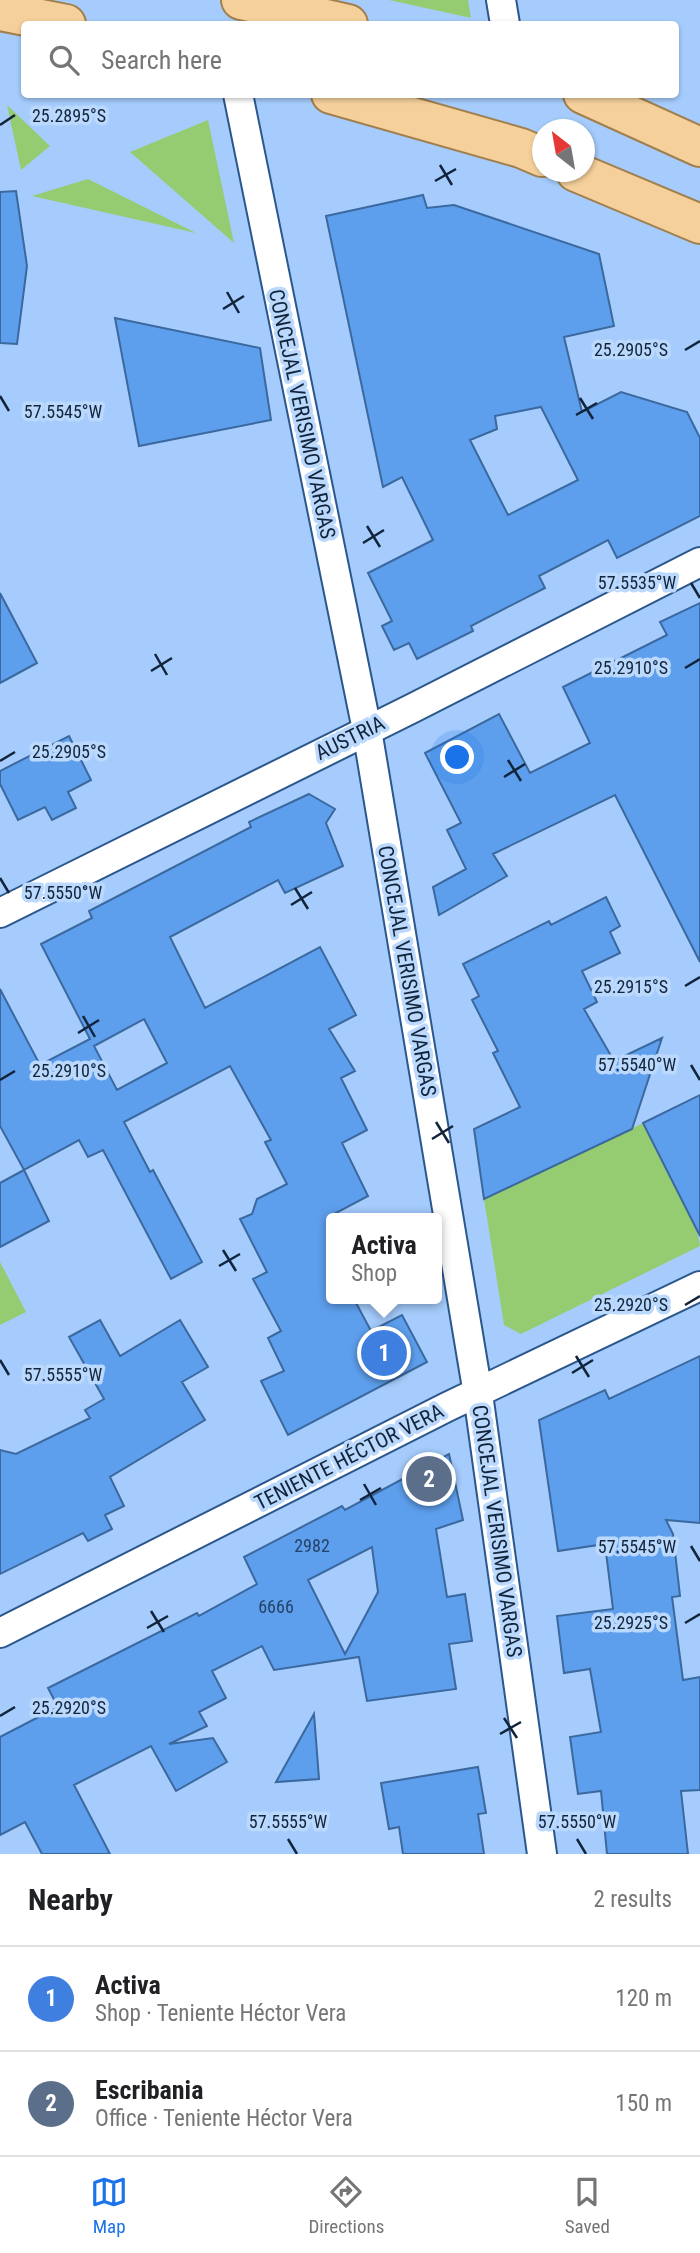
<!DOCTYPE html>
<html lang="en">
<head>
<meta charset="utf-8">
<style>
  :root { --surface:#fff; --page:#f6f6f6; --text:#202124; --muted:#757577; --line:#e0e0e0; --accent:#1a73e8 }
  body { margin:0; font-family:"Roboto Condensed",sans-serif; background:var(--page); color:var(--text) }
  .compass { position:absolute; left:532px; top:119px; width:63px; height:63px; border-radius:50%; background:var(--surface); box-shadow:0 2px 5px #0004; rotate:329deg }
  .you { position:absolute; left:458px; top:758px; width:24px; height:24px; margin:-18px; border:5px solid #fff; border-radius:50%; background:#1a73e8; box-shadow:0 0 0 10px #1a73e833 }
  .badge { display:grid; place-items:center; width:46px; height:46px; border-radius:50%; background:var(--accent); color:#fff; font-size:23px; font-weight:700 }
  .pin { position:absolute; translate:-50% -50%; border:4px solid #fff; box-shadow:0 2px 7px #0006 }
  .popup { position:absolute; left:326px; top:1213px; width:116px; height:91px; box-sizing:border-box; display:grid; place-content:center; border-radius:7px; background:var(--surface); filter:drop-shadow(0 2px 5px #0005); font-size:23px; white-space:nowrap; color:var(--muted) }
  .popup b { font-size:26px; color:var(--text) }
  .popup::after { content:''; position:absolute; left:50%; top:100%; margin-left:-14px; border:14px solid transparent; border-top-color:var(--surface) }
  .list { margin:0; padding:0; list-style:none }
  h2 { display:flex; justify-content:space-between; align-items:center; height:91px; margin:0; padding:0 28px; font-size:30px }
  h2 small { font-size:23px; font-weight:400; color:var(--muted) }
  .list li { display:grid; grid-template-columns:46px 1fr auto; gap:21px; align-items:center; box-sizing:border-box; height:105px; padding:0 28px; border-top:2px solid var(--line) }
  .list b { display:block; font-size:26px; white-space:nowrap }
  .list p { margin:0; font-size:23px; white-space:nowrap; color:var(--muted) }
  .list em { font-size:23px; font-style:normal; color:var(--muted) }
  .icon { flex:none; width:38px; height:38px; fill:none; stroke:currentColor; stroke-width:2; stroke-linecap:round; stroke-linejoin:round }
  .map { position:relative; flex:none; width:700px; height:1854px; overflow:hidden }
  .search { position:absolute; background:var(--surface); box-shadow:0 2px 5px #0004; left:21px; right:21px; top:21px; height:77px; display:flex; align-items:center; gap:18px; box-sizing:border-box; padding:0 24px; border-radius:7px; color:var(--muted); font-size:26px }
  .sheet { height:301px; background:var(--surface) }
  nav { display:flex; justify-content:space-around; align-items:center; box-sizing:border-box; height:98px; border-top:2px solid var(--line); background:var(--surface); font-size:19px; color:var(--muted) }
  nav a { display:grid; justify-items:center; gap:4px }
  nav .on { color:var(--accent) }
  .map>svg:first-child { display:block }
  .green { fill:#95cc72 }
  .building { fill:#5e9fed; stroke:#3b689e; stroke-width:2; fill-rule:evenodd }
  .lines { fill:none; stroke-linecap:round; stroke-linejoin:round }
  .street-casing { stroke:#2b578c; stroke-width:32 }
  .primary-casing { stroke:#a17f4e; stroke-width:42 }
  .street { stroke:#fff; stroke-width:28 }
  .primary { stroke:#f5d09b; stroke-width:38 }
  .ticks { fill:none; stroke:#11243b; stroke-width:2.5 }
  .labels { text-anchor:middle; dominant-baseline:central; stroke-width:7; stroke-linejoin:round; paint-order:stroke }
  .number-label { font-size:18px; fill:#244368 }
  .street-label { font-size:21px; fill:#11243b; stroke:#bbd8fd }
  .ticks-label { font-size:18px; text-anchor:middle; fill:#11243b; stroke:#bbd8fd; stroke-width:7; stroke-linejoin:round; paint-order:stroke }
</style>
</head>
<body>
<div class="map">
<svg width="700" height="1854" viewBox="0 0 700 1854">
  <rect width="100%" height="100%" fill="#a5ccfc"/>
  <path class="green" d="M389,0h79l3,18z
    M7,105l43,41 -29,24z
    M208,120l26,123 -104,-91z
    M88,179l108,54 -164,-37z
    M643,1123c12,24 57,102 57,123l-179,88 -17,-9 -20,-126z
    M0,1262l26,50 -26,13z"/>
  <path class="building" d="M16,191l11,75 -10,78 -17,-1v-151z
    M423,195l4,13 27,-3 145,49 15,72 -50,11 18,75 39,-20 66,20 13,26v78l-83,42 -9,-18 -69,36 6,12 -74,38 2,5 -56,28 -8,-16 -15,7 -12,-24 10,-5 -24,-48 65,-33 -31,-63 -19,10 -57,-271zM541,407l37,73 -70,35 -38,-75 27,-11 -2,-13z
    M115,318l145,30 11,72 -132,26z
    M0,593l37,70 -37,20z
    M700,603v359l-85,-167 -122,59 14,22 -68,39 -6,-28 33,-18 -19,-39 14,-7 -36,-70 74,-39 31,59 60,-30 -27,-56 104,-52 -7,-13z
    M69,736l22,44 -23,12 8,16 -24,12 -7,-13 -27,13 -18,-36v-13z
    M309,794l26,15 -9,14 17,43 -58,27 -7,-13 -108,57 35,71 115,-61 36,68 -27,14 26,42 -14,7 26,52 -25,13 26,53 -36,19v84h22l17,32 31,-16 25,47 -139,73 -27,-54 23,-10 -16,-33 13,-7 -28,-52 14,-7 -27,-53 12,-5 5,-15 30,-15 -22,-42 6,-2 -41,-74 -106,56 26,50 3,-2 49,92 -31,17 -68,-129 -15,7 -9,-17 -55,30 -24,-44v-137l40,76 50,-26 -49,-95 51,-26 -3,-7 162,-84 -2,-5zM144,1019l23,44 -50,27 -23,-44z
    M606,897l14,29 -10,6 10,21 -38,18 15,31 -13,7 30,52 48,-23 -30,91 -148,70 -10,-70 46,-22 -27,-54 5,-2 -26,-51 7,-4 -16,-32 86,-43 2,4z
    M700,1095v141l-57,-113z
    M24,1170l25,51 -49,26v-64z
    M100,1320l20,36 60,-36 28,47 -26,15 23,38 -95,57 14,29 -19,9 7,14 -24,12 -5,-8 -83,41v-124l16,4 74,-36 -5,-8 19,-11 -35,-62z
    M700,1356v167l-34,-3 7,14 7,62 -8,1 11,83 17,-3v113l-19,1 7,63h-81l-6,-63 -23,3 -8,-57 31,-5 -11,-63 -26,4 -7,-57 56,-7 -8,-65 -47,7 -19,-131 66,-30 4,9z
    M449,1454l14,66 -27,9 11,68 18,-3 7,47 -23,3 7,45 -89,12 -8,-44 -85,13 -12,-24 -50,25 14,27 -27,14 8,14 -38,18 44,-6 14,24 -51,29 -25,-45 -77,39 36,69h-68l-17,-32 -25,13v-98l58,-30 -10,-19 149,-75 2,3 58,-32 -13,-27 98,-51 3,4zM372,1547l6,45 -33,62 -37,-74z
    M314,1714l5,65 -43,3z
    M478,1767l8,46 -8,1 6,40h-81l-4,-27 -10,2 -8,-46z"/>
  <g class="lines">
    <defs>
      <path id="street" d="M501,0l4,24
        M238,94l129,636 111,664 64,460
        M0,913l413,-205 287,-146
        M0,1633l447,-226 253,-121"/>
      <path id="primary" d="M241,0l107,24
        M0,11l66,13
        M331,94l190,54 21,9
        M583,94l117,53
        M576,172l124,52"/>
    </defs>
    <use href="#street" class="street-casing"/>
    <use href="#primary" class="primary-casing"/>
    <use href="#street" class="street"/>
    <use href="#primary" class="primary"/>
  </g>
  <path class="ticks" d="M0,125l15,-10M440,165l12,20M435,181l21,-12M227,292l12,21M223,309l21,-13M685,350l15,-9M0,396l9,15M580,398l13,21M576,415l21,-12M367,526l13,21M363,543l21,-13M691,583l9,15M155,654l12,21M685,668l15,-9M151,671l21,-13M508,760l13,21M0,761l15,-9M504,777l21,-13M0,878l9,15M295,888l13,21M291,905l21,-13M685,986l15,-9M83,1016l12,21M78,1033l21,-13M691,1065l9,15M0,1080l15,-9M436,1122l13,21M432,1139l21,-13M223,1250l13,21M219,1266l21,-12M685,1305l15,-9M576,1356l13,21M0,1360l9,15M572,1373l21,-13M364,1484l12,21M360,1500l21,-12M691,1546l9,15M151,1611l13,21M685,1623l15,-9M147,1628l21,-12M0,1716l15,-9M504,1718l13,20M500,1734l21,-12M288,1839l9,15M577,1839l9,15"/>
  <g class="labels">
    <g class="number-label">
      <text x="312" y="1545">2982</text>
      <text x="276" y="1606">6666</text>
    </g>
    <g class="street-label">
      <text transform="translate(302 414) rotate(78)">CONCEJAL VERISIMO VARGAS</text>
      <text transform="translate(350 738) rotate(-26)">AUSTRIA</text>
      <text transform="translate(407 971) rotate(80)">CONCEJAL VERISIMO VARGAS</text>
      <text transform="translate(349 1457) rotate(-27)">TENIENTE HÉCTOR VERA</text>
      <text transform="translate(497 1531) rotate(82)">CONCEJAL VERISIMO VARGAS</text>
    </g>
  </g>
  <g class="ticks-label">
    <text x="69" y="122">25.2895°S</text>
    <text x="631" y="356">25.2905°S</text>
    <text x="63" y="418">57.5545°W</text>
    <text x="637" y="589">57.5535°W</text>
    <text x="631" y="674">25.2910°S</text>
    <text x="69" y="758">25.2905°S</text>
    <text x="63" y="899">57.5550°W</text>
    <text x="631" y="993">25.2915°S</text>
    <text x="637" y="1071">57.5540°W</text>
    <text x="69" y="1077">25.2910°S</text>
    <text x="631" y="1311">25.2920°S</text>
    <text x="63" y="1381">57.5555°W</text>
    <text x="637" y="1553">57.5545°W</text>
    <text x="631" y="1629">25.2925°S</text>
    <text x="69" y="1714">25.2920°S</text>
    <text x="288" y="1828">57.5555°W</text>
    <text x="577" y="1828">57.5550°W</text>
  </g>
</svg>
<svg class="compass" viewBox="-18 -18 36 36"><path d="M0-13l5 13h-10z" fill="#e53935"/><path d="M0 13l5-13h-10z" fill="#757577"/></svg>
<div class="you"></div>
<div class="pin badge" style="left:384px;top:1353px;background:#3f7fe0">1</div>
<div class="popup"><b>Activa</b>Shop</div>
<div class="pin badge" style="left:429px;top:1479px;background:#5c6f8a">2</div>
<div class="search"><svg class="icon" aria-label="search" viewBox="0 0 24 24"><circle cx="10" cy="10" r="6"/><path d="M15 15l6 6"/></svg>Search here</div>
</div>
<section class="sheet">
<h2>Nearby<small>2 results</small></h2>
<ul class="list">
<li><span class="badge" style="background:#3f7fe0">1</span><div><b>Activa</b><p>Shop · Teniente Héctor Vera</p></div><em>120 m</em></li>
<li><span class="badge" style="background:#5c6f8a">2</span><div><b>Escribania</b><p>Office · Teniente Héctor Vera</p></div><em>150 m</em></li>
</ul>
</section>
<nav>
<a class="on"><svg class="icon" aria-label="map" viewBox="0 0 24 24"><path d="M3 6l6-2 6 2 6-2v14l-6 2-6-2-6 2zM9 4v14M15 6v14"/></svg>Map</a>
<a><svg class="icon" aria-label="directions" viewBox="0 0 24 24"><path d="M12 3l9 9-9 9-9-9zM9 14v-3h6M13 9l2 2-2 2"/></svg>Directions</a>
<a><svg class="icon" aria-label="saved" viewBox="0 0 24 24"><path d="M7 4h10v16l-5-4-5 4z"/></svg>Saved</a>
</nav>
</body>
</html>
